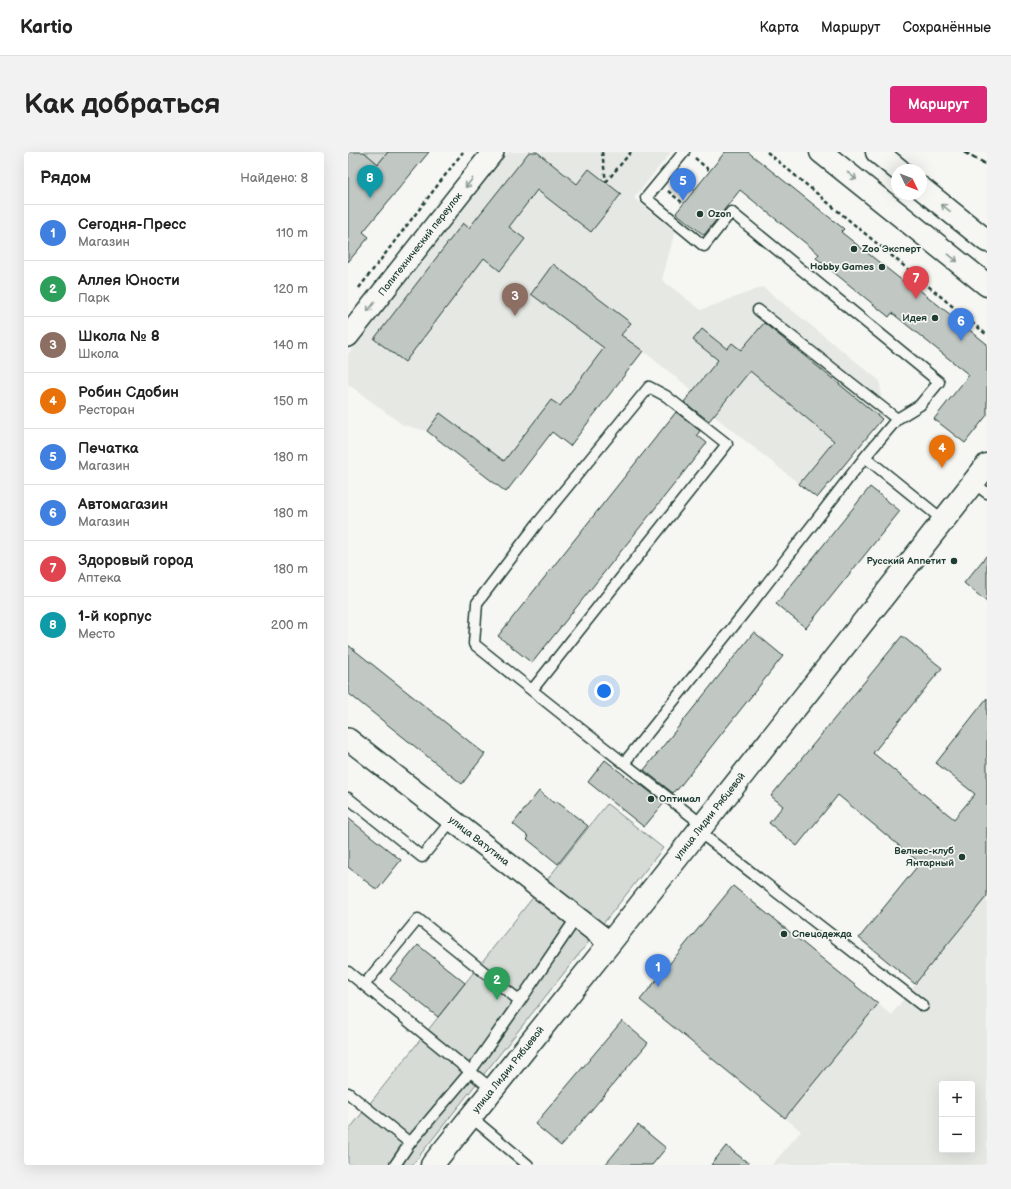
<!DOCTYPE html>
<html lang="ru">
<head>
<meta charset="utf-8">
<style>
  :root { --surface:#fff; --page:#f2f2f2; --text:#222; --muted:#767676; --line:#e0e0e0; --accent:#db2777 }
  body { margin:0; font-family:"Balsamiq Sans",sans-serif; background:var(--page); color:var(--text) }
  .controls { position:absolute; right:12px; bottom:12px; display:grid; overflow:hidden; border-radius:4px; box-shadow:0 4px 16px #0002 }
  .controls button { width:36px; height:36px; display:grid; place-items:center; padding:0; border:0; border-bottom:1px solid var(--line); background:var(--surface); color:var(--text); font:20px sans-serif }
  .compass { position:absolute; left:543px; top:12px; width:36px; height:36px; border-radius:50%; background:var(--surface); box-shadow:0 4px 16px #0002; rotate:133deg }
  .you { position:absolute; left:256px; top:539px; width:14px; height:14px; margin:-10px; border:3px solid #fff; border-radius:50%; background:#1a73e8; box-shadow:0 0 0 6px #1a73e833 }
  .badge { display:grid; place-items:center; width:26px; height:26px; border-radius:50%; background:var(--accent); color:#fff; font-size:13px; font-weight:700 }
  .pin { position:absolute; translate:-50% -33px; filter:drop-shadow(0 1px 2px #0008) }
  .pin::after { content:''; position:absolute; top:21px; width:14px; height:12px; background:inherit; clip-path:polygon(0 0,100% 0,50% 100%) }
  .list { margin:0; padding:0; list-style:none }
  h2 { display:flex; justify-content:space-between; align-items:center; height:52px; margin:0; padding:0 16px; font-size:17px }
  h2 small { font-size:13px; font-weight:400; color:var(--muted) }
  .list li { display:grid; grid-template-columns:26px 1fr auto; gap:12px; align-items:center; box-sizing:border-box; height:56px; padding:0 16px; border-top:1px solid var(--line) }
  .list b { display:block; font-size:15px; white-space:nowrap }
  .list p { margin:0; font-size:13px; white-space:nowrap; color:var(--muted) }
  .list em { font-size:13px; font-style:normal; color:var(--muted) }
  .map { position:relative; flex:none; width:639px; height:1013px; overflow:hidden; border-radius:4px }
  header { display:flex; align-items:center; gap:24px; box-sizing:border-box; height:56px; padding:0 20px; background:var(--surface); border-bottom:1px solid var(--line) }
  header strong { font-size:19px }
  nav { display:flex; gap:22px; margin-inline-start:auto; font-size:14px }
  .intro { display:flex; align-items:center; justify-content:space-between; box-sizing:border-box; height:96px; padding:0 24px }
  h1 { margin:0; font-size:28px }
  .button { padding:10px 18px; border-radius:4px; background:var(--accent); color:#fff; font-size:14px; font-weight:700 }
  main { display:flex; gap:24px; padding:0 24px }
  aside { flex:1; background:var(--surface); border-radius:4px; box-shadow:0 4px 16px #0002 }
  .map>svg:first-child { display:block }
  .built { fill:#e6e8e4; fill-rule:evenodd }
  .green { fill:#d6dbd6; stroke:#7a8c85 }
  .building { fill:#c1c8c3; stroke:#1f3d34 }
  .lines { fill:none; stroke-linecap:round; stroke-linejoin:round }
  .lane-casing { stroke:#1f3d34; stroke-width:13 }
  .street-casing { stroke:#1f3d34; stroke-width:24 }
  .secondary-casing { stroke:#1f3d34; stroke-width:25 }
  .primary-casing { stroke:#1f3d34; stroke-width:25 }
  .path { stroke:#1f3d34; stroke-width:2.5; stroke-dasharray:4 3; stroke-linecap:butt }
  .lane { stroke:#f6f6f2; stroke-width:10 }
  .street { stroke:#f6f6f2; stroke-width:21 }
  .secondary { stroke:#f6f6f2; stroke-width:22 }
  .primary { stroke:#f6f6f2; stroke-width:22 }
  .rail { stroke:#1f3d34; stroke-width:3; stroke-dasharray:6 3; stroke-linecap:butt }
  .oneway { stroke:#8a9a93 }
  .poi-dot { fill:#1f3d34; stroke:#f6f6f2; stroke-width:1.5 }
  .labels { text-anchor:middle; dominant-baseline:central; stroke-width:3.5; stroke-linejoin:round; paint-order:stroke }
  .poi-label { font-size:10px; font-weight:bold; fill:#1f3d34; stroke:#f6f6f2; text-anchor:start }
  .street-label { font-size:10px; fill:#1f3d34; stroke:#f6f6f2 }
</style>
</head>
<body>
<header>
<strong>Kartio</strong>
<nav><a>Карта</a><a>Маршрут</a><a>Сохранённые</a></nav>
</header>
<div class="intro"><h1>Как добраться</h1><a class="button">Маршрут</a></div>
<main>
<aside>
<h2>Рядом<small>Найдено: 8</small></h2>
<ul class="list">
<li><span class="badge" style="background:#3f7fe0">1</span><div><b>Сегодня-Пресс</b><p>Магазин</p></div><em>110 m</em></li>
<li><span class="badge" style="background:#2e9e5b">2</span><div><b>Аллея Юности</b><p>Парк</p></div><em>120 m</em></li>
<li><span class="badge" style="background:#8d6e63">3</span><div><b>Школа № 8</b><p>Школа</p></div><em>140 m</em></li>
<li><span class="badge" style="background:#e8710a">4</span><div><b>Робин Сдобин</b><p>Ресторан</p></div><em>150 m</em></li>
<li><span class="badge" style="background:#3f7fe0">5</span><div><b>Печатка</b><p>Магазин</p></div><em>180 m</em></li>
<li><span class="badge" style="background:#3f7fe0">6</span><div><b>Автомагазин</b><p>Магазин</p></div><em>180 m</em></li>
<li><span class="badge" style="background:#e0444e">7</span><div><b>Здоровый город</b><p>Аптека</p></div><em>180 m</em></li>
<li><span class="badge" style="background:#0f9aa8">8</span><div><b>1-й корпус</b><p>Место</p></div><em>200 m</em></li>
</ul>
</aside>
<div class="map">
<svg width="639" height="1013" viewBox="0 0 639 1013">
  <rect width="100%" height="100%" fill="#f6f6f2"/>
  <filter id="ink" filterUnits="userSpaceOnUse"><feTurbulence type="fractalNoise" baseFrequency=".025" numOctaves="2"/><feDisplacementMap in="SourceGraphic" scale="8" xChannelSelector="R" yChannelSelector="G"/><feConvolveMatrix kernelMatrix="1 2 1 2 8 2 1 2 1" color-interpolation-filters="sRGB"/></filter>
  <g filter="url(#ink)">
    <path class="built" d="M160,0h163l-37,46 41,33 -13,49 39,30 62,-23 117,94 2,38 -65,79 -129,-103 4,-5 -49,-39 -73,95 -18,-14 -46,60 -79,-61 -24,-6 -55,-41v-30z
      M639,744v269h-215l29,-34 -16,-13 93,-114 13,11zM594,932h30v66h-30z"/>
    <path class="green" d="M16,0h24l-10,12z
      M259,652l56,44 -251,317h-64v-34z"/>
    <path class="building" d="M0,0h16l14,12 10,-12h41l-66,80 6,5 -21,25z
      M181,0h8l40,32 12,-15 32,25 -30,38 -54,-42 -28,37 16,12 -25,32 -16,-13 -79,104 -31,-23 89,-116 6,5z
      M377,0h23l96,77 -3,3 68,54 3,-2 75,60v71l-22,28 -31,-24 35,-44 -77,-62 -3,4 -73,-59 3,-4 -79,-64 -36,45 -28,-22z
      M205,112l78,59 -10,12 22,16 -73,95 -18,-14 -46,60 -79,-61 13,-18 64,48 47,-61 9,6 44,-58 -73,-54z
      M416,171l118,96 -65,79 -18,-14 35,-43 -84,-70 -41,50 -25,-19 34,-42 -25,-20 9,-11 25,20 5,-6 9,7z
      M328,260l24,19 -3,4 10,8 -175,220 -34,-27z
      M522,335l30,24 -94,117 -30,-24z
      M639,403v47l-23,-19z
      M406,480l29,24 -106,134 -1,-1 -3,4 -29,-23z
      M554,484l40,32 -69,85 81,66 21,-25 -39,-31 51,-65v198l-72,88 -56,-46 61,-75 -82,-68 -41,51 -28,-23 14,-17 -12,-10z
      M0,493l137,109 -23,30 -114,-91z
      M257,608l29,23 2,-2 28,22 -20,24 -56,-45z
      M191,639l15,12 2,-2 32,25 -30,38 -31,-25 2,-2 -16,-13z
      M0,666l53,42 -24,30 -29,-23z
      M385,734l145,118 -93,114 -145,-118z
      M70,793l47,38 -27,34 -48,-38z
      M274,869l26,22 -87,103 -26,-22z
      M290,973l28,23 -14,17h-47z
      M378,994l25,19h-40z"/>
    <g class="lines">
      <defs>
        <path id="lane" d="M336,0l-38,46 58,48 27,-34 208,170 -19,23 -23,14
          M410,158l139,109 -32,38 78,63
          M626,331l13,10
          M184,538l195,-246 -61,-48 -17,-9 -112,137 -60,79 -3,41c76,61 152,121 229,181
          M276,611l128,-160 113,-146
          M0,646l74,59 30,-37
          M350,679l225,175
          M0,820l145,118
          M16,833l54,-66 102,82
          M0,941l62,50
          M123,965l57,48
          M47,1013l15,-22 60,-71 50,-71 57,-84"/>
        <g id="street">
          <path id="s1" d="M0,184l145,-184"/>
          <path id="s2" d="M0,587l262,204"/>
        </g>
        <g id="secondary">
          <path id="s3" d="M84,1013l178,-222 377,-478"/>
        </g>
        <path id="primary" d="M473,0l166,133
          M529,0l22,18
          M573,36l66,53"/>
      </defs>
      <use href="#lane" class="lane-casing"/>
      <use href="#street" class="street-casing"/>
      <use href="#secondary" class="secondary-casing"/>
      <use href="#primary" class="primary-casing"/>
      <path class="path" d="M254,0l4,30
        M419,0l220,183
        M347,6l15,13
        M331,26l15,13
        M258,30l25,-30
        M320,39l16,13
        M11,136l104,-136"/>
      <use href="#lane" class="lane"/>
      <use href="#street" class="street"/>
      <use href="#secondary" class="secondary"/>
      <use href="#primary" class="primary"/>
      <path class="rail" d="M616,0l23,13"/>
    </g>
    <defs><path id="oneway-shaft" d="M-6 0H5M1.5-3L5.5 0L1.5 3" fill="none" stroke-width="1.6" stroke-linecap="round" stroke-linejoin="round"/></defs>
    <g class="oneway">
      <use href="#oneway-shaft" transform="translate(504 24) rotate(39)"/>
      <use href="#oneway-shaft" transform="translate(121 31) rotate(128)"/>
      <use href="#oneway-shaft" transform="translate(598 56) rotate(-141)"/>
      <use href="#oneway-shaft" transform="translate(605 106) rotate(39)"/>
      <use href="#oneway-shaft" transform="translate(23 155) rotate(128)"/>
    </g>
  </g>
  <g class="poi-dot">
    <circle cx="352" cy="62" r="4"/>
    <circle cx="506" cy="97" r="4"/>
    <circle cx="534" cy="115" r="4"/>
    <circle cx="587" cy="166" r="4"/>
    <circle cx="606" cy="409" r="4"/>
    <circle cx="303" cy="647" r="4"/>
    <circle cx="614" cy="705" r="4"/>
    <circle cx="436" cy="782" r="4"/>
  </g>
  <g class="labels">
    <g class="poi-label">
      <text x="360" y="62">Ozon</text>
      <text x="514" y="97">Zoo Эксперт</text>
      <text x="526" y="115" text-anchor="end">Hobby Games</text>
      <text x="579" y="166" text-anchor="end">Идея</text>
      <text x="598" y="409" text-anchor="end">Русский Аппетит</text>
      <text x="311" y="647">Оптимал</text>
      <text x="606" y="699" text-anchor="end">Велнес-клуб<tspan x="606" dy="12">Янтарный</tspan></text>
      <text x="444" y="782">Спецодежда</text>
    </g>
    <g class="street-label">
      <text stroke="none"><textPath href="#s1" startOffset="117">Политехнический переулок</textPath></text>
      <text stroke="none"><textPath href="#s3" startOffset="446">улица Лидии Рябцевой</textPath></text>
      <text stroke="none"><textPath href="#s2" startOffset="166">улица Ватутина</textPath></text>
      <text stroke="none"><textPath href="#s3" startOffset="122">улица Лидии Рябцевой</textPath></text>
    </g>
  </g>
</svg>
<div class="controls">
<button>+</button>
<button>−</button>
</div>
<svg class="compass" viewBox="-18 -18 36 36"><path d="M0-13l5 13h-10z" fill="#e53935"/><path d="M0 13l5-13h-10z" fill="#767676"/></svg>
<div class="you"></div>
<div class="pin badge" style="left:310px;top:835px;background:#3f7fe0">1</div>
<div class="pin badge" style="left:149px;top:848px;background:#2e9e5b">2</div>
<div class="pin badge" style="left:167px;top:164px;background:#8d6e63">3</div>
<div class="pin badge" style="left:594px;top:316px;background:#e8710a">4</div>
<div class="pin badge" style="left:335px;top:49px;background:#3f7fe0">5</div>
<div class="pin badge" style="left:613px;top:189px;background:#3f7fe0">6</div>
<div class="pin badge" style="left:568px;top:147px;background:#e0444e">7</div>
<div class="pin badge" style="left:22px;top:46px;background:#0f9aa8">8</div>
</div>
</main>
</body>
</html>
